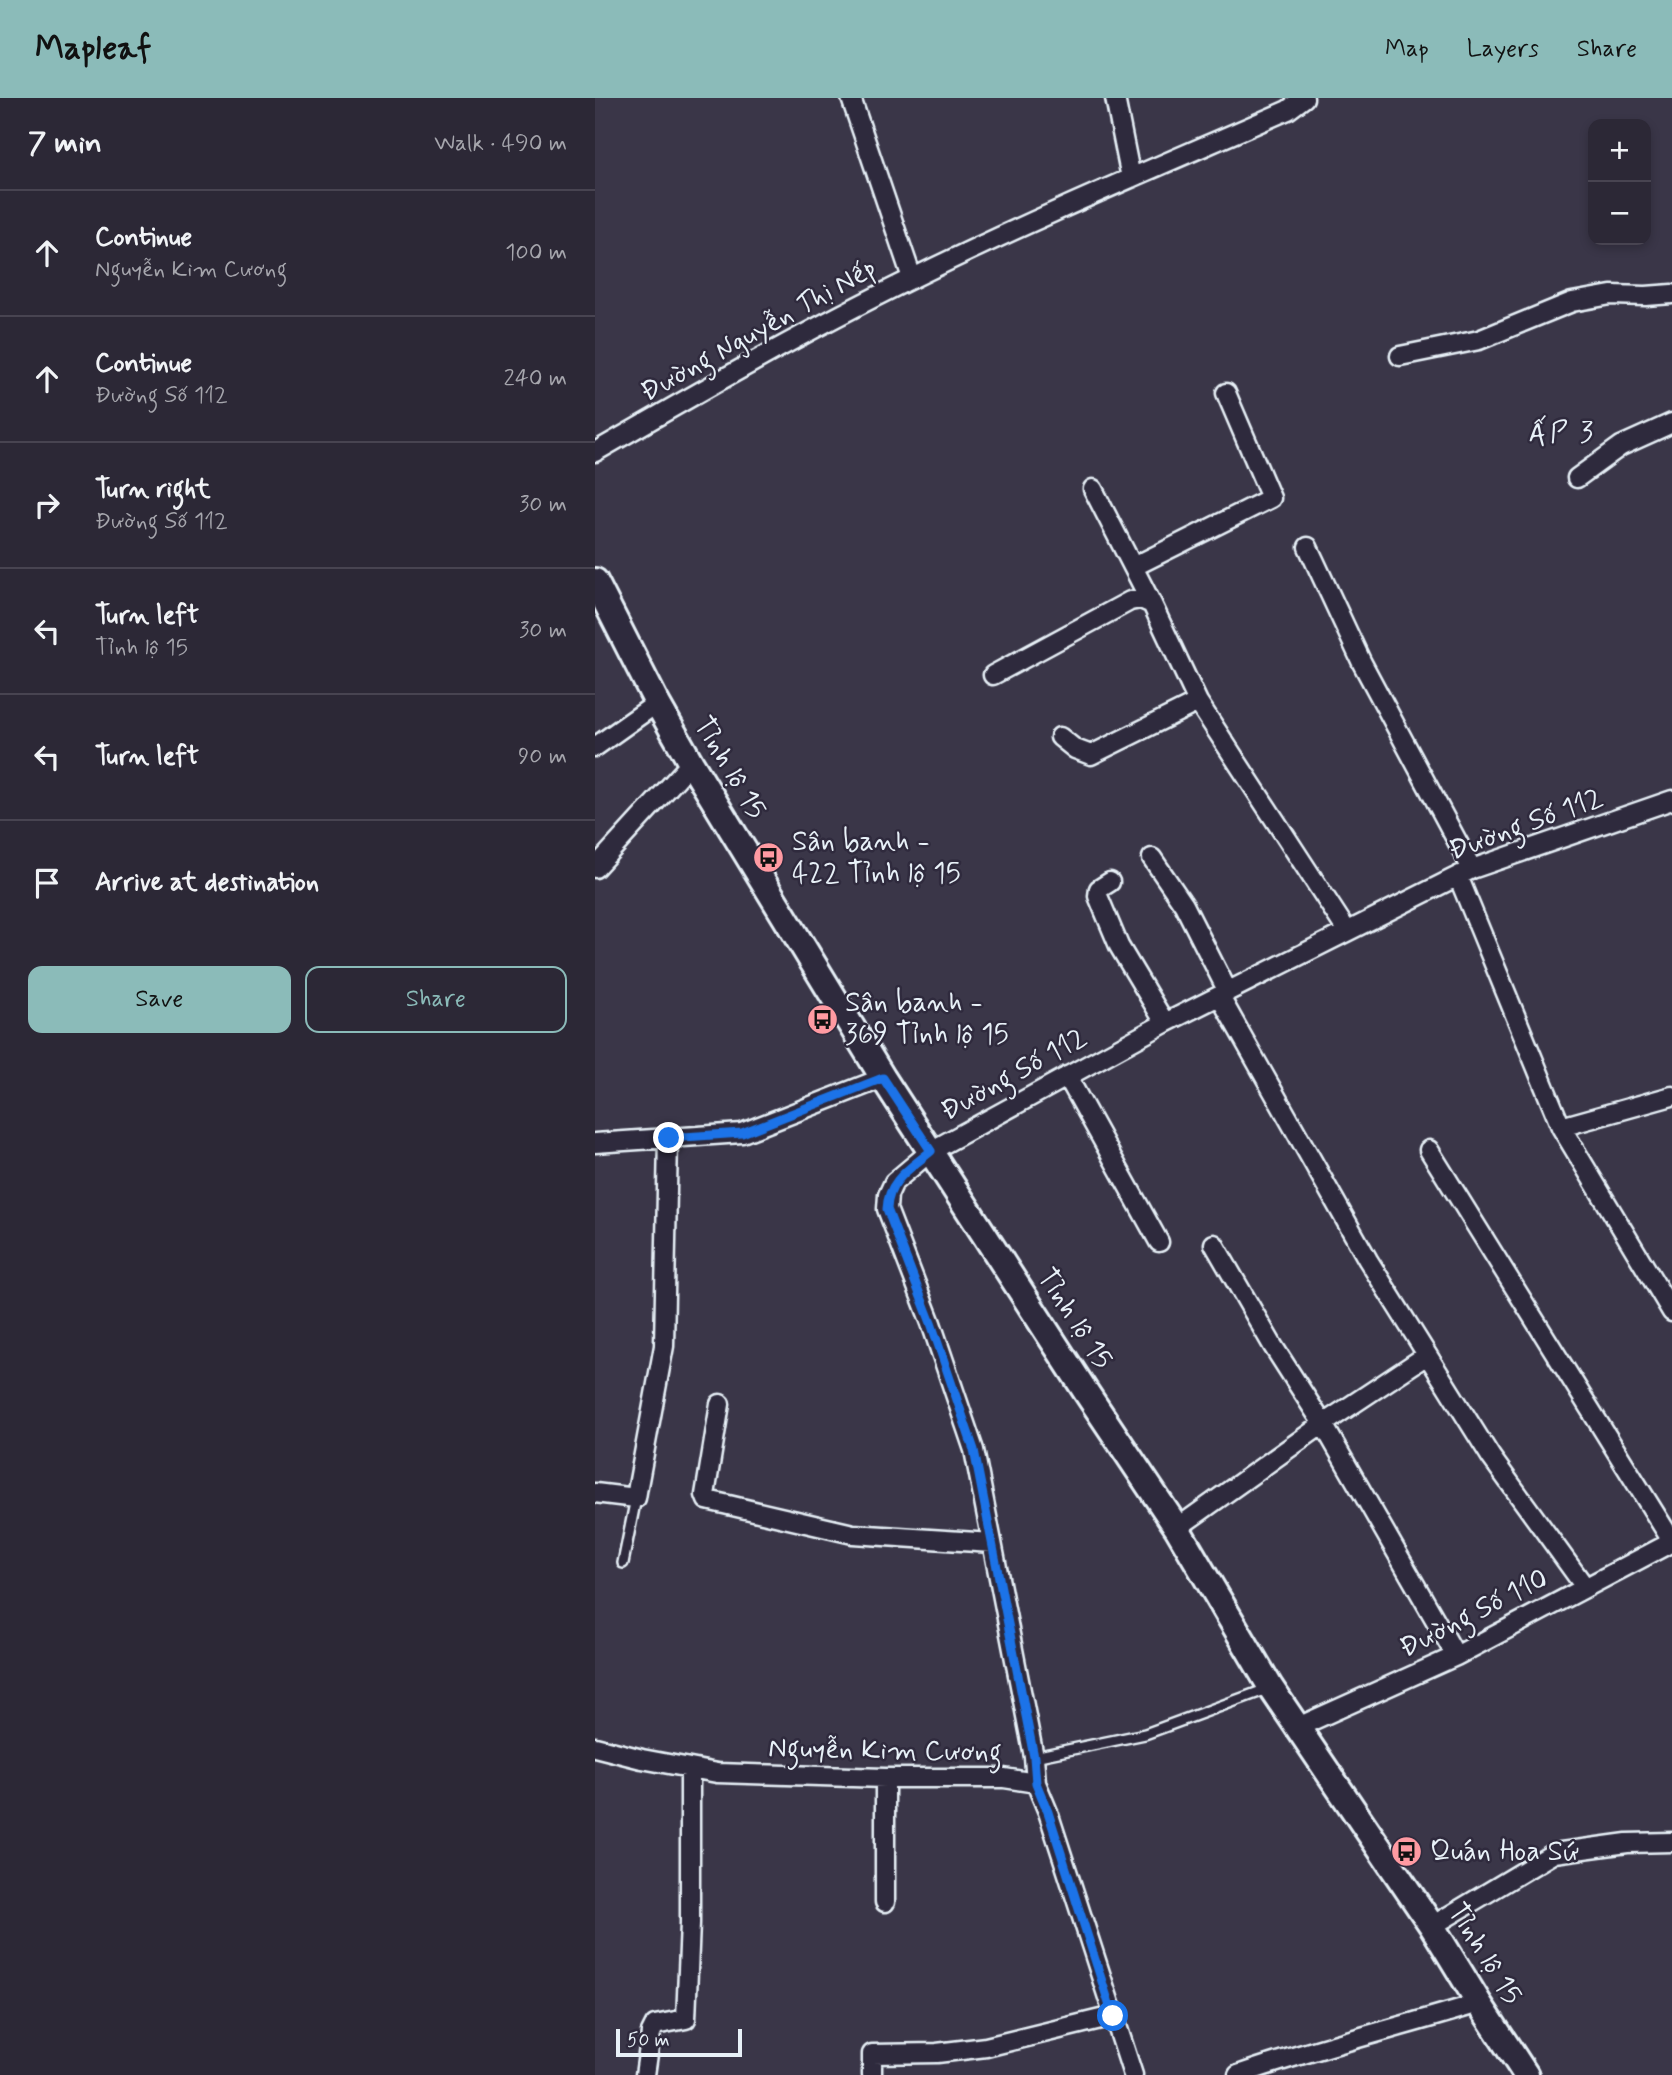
<!DOCTYPE html>
<html lang="en">
<head>
<meta charset="utf-8">
<style>
  :root { --surface:#2c2836; --page:#34303e; --text:#f1f3f6; --muted:#a6a6ad; --line:#484451; --accent:#8bbbb9 }
  body { margin:0; font-family:Mynerve,sans-serif; background:var(--page); color:var(--text) }
  .controls { position:absolute; right:21px; top:21px; display:grid; overflow:hidden; border-radius:14px; box-shadow:0 4px 10px #0003 }
  .controls button { width:63px; height:63px; display:grid; place-items:center; padding:0; border:0; border-bottom:2px solid var(--line); background:var(--surface); color:var(--text); font:35px sans-serif }
  .scale { position:absolute; left:21px; bottom:18px; width:126px; box-sizing:border-box; padding-left:7px; border:4px solid #e8f1f8; border-top:0; font-size:19px; line-height:24px; white-space:nowrap; color:#e8f1f8; -webkit-text-stroke:5px #2f2a3d; paint-order:stroke }
  .stop { position:absolute; width:21px; height:21px; margin:-16px; border:5px solid #1a73e8; border-radius:50%; background:#fff }
  .stop.end { background:#1a73e8; border-color:#fff; box-shadow:0 2px 7px #0008 }
  .list { margin:0; padding:0; list-style:none }
  h2 { display:flex; justify-content:space-between; align-items:center; height:91px; margin:0; padding:0 28px; font-size:30px }
  h2 small { font-size:23px; font-weight:400; color:var(--muted) }
  .list li { display:grid; grid-template-columns:46px 1fr auto; gap:21px; align-items:center; box-sizing:border-box; height:126px; padding:0 28px; border-top:2px solid var(--line) }
  .list b { display:block; font-size:26px; white-space:nowrap }
  .list p { margin:0; font-size:23px; white-space:nowrap; color:var(--muted) }
  .list em { font-size:23px; font-style:normal; color:var(--muted) }
  .actions { display:flex; gap:14px; padding:21px 28px }
  .actions a { flex:1; padding:16px 0; border:2px solid var(--accent); border-radius:14px; text-align:center; font-size:24px; color:var(--accent) }
  .actions .main { background:var(--accent); color:#111 }
  .icon { flex:none; width:38px; height:38px; fill:none; stroke:currentColor; stroke-width:2; stroke-linecap:round; stroke-linejoin:round }
  .map { position:relative; flex:none; width:1077px; height:1977px; overflow:hidden }
  header { display:flex; align-items:center; gap:42px; box-sizing:border-box; height:98px; padding:0 35px; background:var(--accent); color:#111 }
  header strong { font-size:33px }
  nav { display:flex; gap:38px; margin-inline-start:auto; font-size:24px }
  main { display:flex }
  aside { flex:1; background:var(--surface) }
  .map>svg:first-child { display:block }
  .lines { fill:none; stroke-linecap:round; stroke-linejoin:round }
  .lane-casing { stroke:#e8f1f8; stroke-width:14 }
  .street-casing { stroke:#e8f1f8; stroke-width:23 }
  .secondary-casing { stroke:#e8f1f8; stroke-width:30 }
  .lane { stroke:#2f2a3d; stroke-width:9 }
  .street { stroke:#2f2a3d; stroke-width:18 }
  .secondary { stroke:#2f2a3d; stroke-width:24 }
  .route { stroke:#1a73e8; stroke-width:9 }
  .labels { text-anchor:middle; dominant-baseline:central; stroke-width:5; stroke-linejoin:round; paint-order:stroke }
  .street-label { font-size:28px; fill:#e8f1f8; stroke:#2f2a3d }
  .poi-label { font-size:28px; fill:#e8f1f8; stroke:#2f2a3d; text-anchor:start }
  .neighbourhood-label { font-size:30px; letter-spacing:2px; fill:#e8f1f8; stroke:#2f2a3d }
</style>
</head>
<body>
<header>
<strong>Mapleaf</strong>
<nav><a>Map</a><a>Layers</a><a>Share</a></nav>
</header>
<main>
<aside>
<h2>7 min<small>Walk · 490 m</small></h2>
<ul class="list">
<li><svg class="icon" aria-label="ahead" viewBox="0 0 24 24"><path d="M12 20V5M6 11l6-6 6 6"/></svg><div><b>Continue</b><p>Nguyễn Kim Cương</p></div><em>100 m</em></li>
<li><svg class="icon" aria-label="ahead" viewBox="0 0 24 24"><path d="M12 20V5M6 11l6-6 6 6"/></svg><div><b>Continue</b><p>Đường Số 112</p></div><em>240 m</em></li>
<li><svg class="icon" aria-label="right" viewBox="0 0 24 24"><path d="M7 20v-9h11M14 6l5 5-5 5"/></svg><div><b>Turn right</b><p>Đường Số 112</p></div><em>30 m</em></li>
<li><svg class="icon" aria-label="left" viewBox="0 0 24 24"><path d="M17 20v-9H6M10 6l-5 5 5 5"/></svg><div><b>Turn left</b><p>Tỉnh lộ 15</p></div><em>30 m</em></li>
<li><svg class="icon" aria-label="left" viewBox="0 0 24 24"><path d="M17 20v-9H6M10 6l-5 5 5 5"/></svg><div><b>Turn left</b></div><em>90 m</em></li>
<li><svg class="icon" aria-label="arrive" viewBox="0 0 24 24"><path d="M6 21V4h12l-3 4 3 4H6"/></svg><div><b>Arrive at destination</b></div></li>
</ul>
<div class="actions"><a class="main">Save</a><a>Share</a></div>
</aside>
<div class="map">
<svg width="1077" height="1977" viewBox="0 0 1077 1977">
  <rect width="100%" height="100%" fill="#3a3648"/>
  <filter id="ink" filterUnits="userSpaceOnUse"><feTurbulence type="fractalNoise" baseFrequency=".0143" numOctaves="2"/><feDisplacementMap in="SourceGraphic" scale="14" xChannelSelector="R" yChannelSelector="G"/><feConvolveMatrix kernelMatrix="1 2 1 2 8 2 1 2 1" color-interpolation-filters="sRGB"/></filter>
  <g filter="url(#ink)">
    <g class="lines">
      <defs>
        <path id="lane" d="M28,1465l13,-65
          M439,1659l111,-23 125,-46"/>
        <path id="street" d="M256,0l61,180
          M520,0l16,80
          M805,258l79,-16 93,-38 39,-7 35,1 26,-2
          M0,354c104,-60 208,-120 316,-173 123,-61 251,-114 377,-169l16,-12
          M982,380l44,-32 51,-23
          M498,391l59,115
          M713,449l54,116 110,206
          M538,469l138,-69 -45,-105
          M398,577l137,-74 11,-2 11,5 46,98 149,229
          M465,639l15,12 16,6 107,-53
          M0,649l62,-44
          M557,760l32,47 44,87
          M0,770l96,-105
          M863,778l103,251 111,185
          M515,784l-11,7 -1,7 21,50 46,77
          M625,899l148,263 123,197 94,130
          M472,978l92,166
          M966,1029l111,-31
          M0,1045l147,-10 141,-55
          M834,1052l243,391
          M619,1146l59,102 50,78 133,232
          M125,1306l-15,91 2,5 146,34 139,9
          M0,1395l41,5 2,-12 26,-140 4,-208
          M582,1430l146,-104 104,-69
          M703,1629l158,-71 216,-114
          M0,1649l47,12 75,14 168,5h119l32,5 12,29 85,263
          M290,1680v124
          M441,1685l-2,-26 -60,-307 -43,-127 -44,-114 1,-14 6,-13 37,-31 234,-128 293,-147 14,-7 200,-69
          M837,1828l122,-73 73,-10 45,-1
          M50,1977l6,-42 4,-8 31,-6 4,-96v-155
          M277,1977v-21l65,-1 49,-6 127,-31
          M643,1977c79,-28 161,-47 241,-72"/>
        <path id="secondary" d="M0,483l62,122 34,60 192,315 203,314 91,136 94,160 161,238 47,77 47,72"/>
      </defs>
      <use href="#lane" class="lane-casing"/>
      <use href="#street" class="street-casing"/>
      <use href="#secondary" class="secondary-casing"/>
      <use href="#lane" class="lane"/>
      <use href="#street" class="street"/>
      <use href="#secondary" class="secondary"/>
    </g>
  </g>
  <g class="lines" filter="url(#ink)">
    <path class="route" d="M74,1040l73,-5 141,-55 48,73c-20,17 -43,29 -44,58l44,114 43,127 60,307 2,26 12,29 65,204"/>
  </g>
  <defs>
    <symbol id="bus-disc" viewBox="-11 -11 22 22"><circle r="9.5" fill="#ff9aa2" stroke="#2f2a3d"/><path d="M-5-6H5V4H4V6H2V4H-2V6H-4V4H-5ZM-3.5-4V0h7V-4ZM-3.5 1.2v1.5H-2V1.2ZM2 1.2v1.5H3.5V1.2Z" fill="#111"/></symbol>
  </defs>
  <g fill-rule="evenodd">
    <use href="#bus-disc" x="156" y="742" width="35" height="35"/>
    <use href="#bus-disc" x="210" y="904" width="35" height="35"/>
    <use href="#bus-disc" x="794" y="1736" width="35" height="35"/>
  </g>
  <g class="labels">
    <g class="street-label">
      <text transform="translate(164 233) rotate(-29)">Đường Nguyễn Thị Nếp</text>
      <text transform="translate(134 670) rotate(59)">Tỉnh lộ 15</text>
      <text transform="translate(931 727) rotate(-20)">Đường Số 112</text>
      <text transform="translate(419 977) rotate(-29)">Đường Số 112</text>
      <text transform="translate(479 1221) rotate(57)">Tỉnh lộ 15</text>
      <text transform="translate(879 1516) rotate(-27)">Đường Số 110</text>
      <text transform="translate(290 1653) rotate(1)">Nguyễn Kim Cương</text>
      <text transform="translate(889 1856) rotate(58)">Tỉnh lộ 15</text>
    </g>
    <g class="poi-label">
      <text x="197" y="744">Sân banh -<tspan x="197" dy="32">422 Tỉnh lộ 15</tspan></text>
      <text x="250" y="905">Sân banh -<tspan x="250" dy="32">369 Tỉnh lộ 15</tspan></text>
      <text x="835" y="1754">Quán Hoa Sứ</text>
    </g>
    <g class="neighbourhood-label">
      <text x="967" y="334">ẤP 3</text>
    </g>
  </g>
</svg>
<div class="controls">
<button>+</button>
<button>−</button>
</div>
<div class="scale">50 m</div>
<div class="stop" style="left:518px;top:1918px"></div>
<div class="stop end" style="left:74px;top:1040px"></div>
</div>
</main>
</body>
</html>
